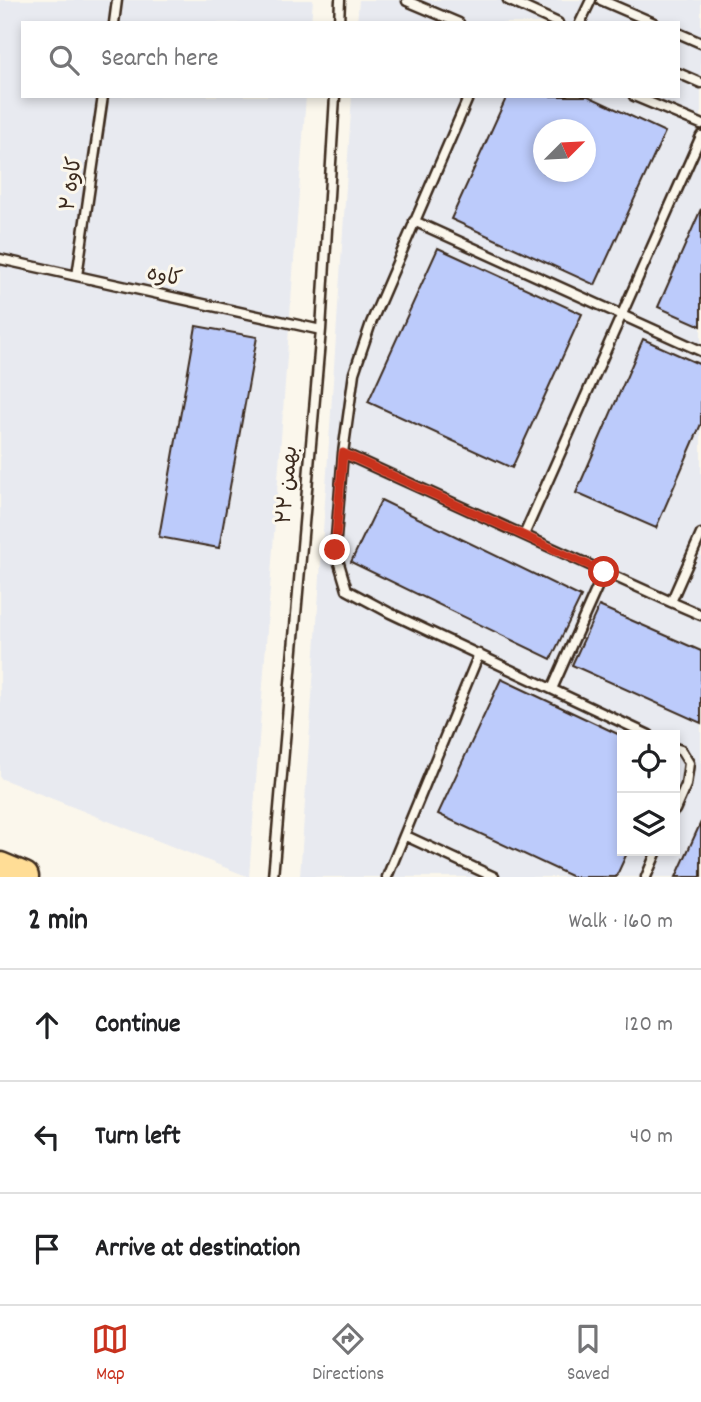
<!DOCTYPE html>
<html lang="en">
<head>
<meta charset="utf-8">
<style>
  :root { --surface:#fff; --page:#f2f2f2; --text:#202124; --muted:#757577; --line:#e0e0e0; --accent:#c8321e }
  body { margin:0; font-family:Dekko,"Playpen Sans Arabic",sans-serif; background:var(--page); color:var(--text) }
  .controls { position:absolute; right:21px; bottom:21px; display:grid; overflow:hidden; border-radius:0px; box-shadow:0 4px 10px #0003 }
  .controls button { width:63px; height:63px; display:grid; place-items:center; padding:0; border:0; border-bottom:2px solid var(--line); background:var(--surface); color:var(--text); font:35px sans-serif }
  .compass { position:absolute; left:533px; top:119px; width:63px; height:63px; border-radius:50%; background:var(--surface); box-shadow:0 4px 10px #0003; rotate:66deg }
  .stop { position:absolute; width:21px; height:21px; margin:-16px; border:5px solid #c8321e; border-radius:50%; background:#fff }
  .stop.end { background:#c8321e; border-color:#fff; box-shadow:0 2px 7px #0008 }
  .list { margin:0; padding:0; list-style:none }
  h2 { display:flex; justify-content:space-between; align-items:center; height:91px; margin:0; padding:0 28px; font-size:30px }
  h2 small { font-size:23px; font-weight:400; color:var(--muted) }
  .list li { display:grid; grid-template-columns:46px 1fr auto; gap:21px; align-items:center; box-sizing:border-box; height:112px; padding:0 28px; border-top:2px solid var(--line) }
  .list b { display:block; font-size:26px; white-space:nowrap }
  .list em { font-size:23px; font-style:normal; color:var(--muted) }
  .icon { flex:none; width:38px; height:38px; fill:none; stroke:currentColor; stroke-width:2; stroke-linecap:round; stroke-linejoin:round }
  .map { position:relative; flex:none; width:701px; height:877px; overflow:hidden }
  .search { position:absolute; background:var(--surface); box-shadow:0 4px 10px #0003; left:21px; right:21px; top:21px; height:77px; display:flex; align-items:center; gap:18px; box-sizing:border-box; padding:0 24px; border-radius:0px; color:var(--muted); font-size:26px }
  .sheet { height:427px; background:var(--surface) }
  nav { display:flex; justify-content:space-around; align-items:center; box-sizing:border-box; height:98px; border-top:2px solid var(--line); background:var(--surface); font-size:19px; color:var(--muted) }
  nav a { display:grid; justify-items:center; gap:4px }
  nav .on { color:var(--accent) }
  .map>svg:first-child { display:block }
  .built { fill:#e8eaf0; fill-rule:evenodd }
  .building { fill:#bccbfb; stroke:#3b2a1e; stroke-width:2; fill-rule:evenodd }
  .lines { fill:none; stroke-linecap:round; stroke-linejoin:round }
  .lane-casing { stroke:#3b2a1e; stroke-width:13 }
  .highway-casing { stroke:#3b2a1e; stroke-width:33 }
  .lane { stroke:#fbf7ec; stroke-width:8 }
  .highway { stroke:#ffdd96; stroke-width:28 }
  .route { stroke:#c8321e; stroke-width:9 }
  .labels { text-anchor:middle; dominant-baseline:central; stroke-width:6; stroke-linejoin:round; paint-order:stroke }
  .street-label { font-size:21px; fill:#3b2a1e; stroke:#fbf7ec }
</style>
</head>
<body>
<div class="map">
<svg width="701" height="877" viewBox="0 0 701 877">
  <rect width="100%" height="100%" fill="#fbf7ec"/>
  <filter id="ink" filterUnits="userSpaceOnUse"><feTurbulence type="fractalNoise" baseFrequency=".0143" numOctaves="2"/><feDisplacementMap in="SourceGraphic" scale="14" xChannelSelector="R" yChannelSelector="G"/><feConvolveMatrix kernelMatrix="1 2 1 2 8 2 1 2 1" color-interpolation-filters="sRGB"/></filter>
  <g filter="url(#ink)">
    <path class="built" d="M0,0h313l-2,23h-288v73h283l-57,781 -249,-99z
      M359,0h342v877h-401l52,-781h326v-73h-321zM544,130h42v42h-42zM622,735h53v116h-53z"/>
    <path class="building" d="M507,96h81l77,36 -70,153 -144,-66zM544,130h42v42h-42z
      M701,209v117l-43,-19z
      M438,248l144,66 -70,154 -144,-66z
      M196,326l61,11 -38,211 -60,-11z
      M643,339l58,26v59l-45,104 -80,-35z
      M381,500l200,97 -30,62 -200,-97z
      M599,606l102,45v72l-129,-58z
      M501,679l121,57v115h6l-12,26h-43l-135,-63z
      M701,822v55h-25z"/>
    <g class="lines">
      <defs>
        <path id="lane" d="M508,0l50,23
          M601,0l53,23
          M407,1l52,22
          M114,23l3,-23
          M339,23l1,-23
          M580,23l11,-23
          M678,33l23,10
          M678,73l23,10
          M469,96l-98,227 -17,50 -11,80 -8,97 12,40 43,23 259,122
          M634,96l67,28
          M414,221l287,130
          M0,259l321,71
          M77,276l26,-180
          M343,453l328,149
          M701,534l-30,68 30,13
          M524,535l177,-399
          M552,689l52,-117
          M675,748l6,2 8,13 -3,22 -11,25
          M406,836l88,41
          M273,877l48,-547 14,-234
          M387,877l92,-223
          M646,877l11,-26"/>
        <path id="highway" d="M0,867l24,10"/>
      </defs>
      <use href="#lane" class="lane-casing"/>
      <use href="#highway" class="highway-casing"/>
      <use href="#lane" class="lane"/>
      <use href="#highway" class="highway"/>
    </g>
  </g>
  <g class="lines" filter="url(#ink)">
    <path class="route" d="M335,550l8,-97 261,119"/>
  </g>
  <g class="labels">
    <g class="street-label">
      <text transform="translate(73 184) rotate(-82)">کاوه ۲</text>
      <text transform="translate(164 278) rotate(12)">کاوه</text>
      <text transform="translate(289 485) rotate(-85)">۲۲ بهمن</text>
    </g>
  </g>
</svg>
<div class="controls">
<button><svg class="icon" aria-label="locate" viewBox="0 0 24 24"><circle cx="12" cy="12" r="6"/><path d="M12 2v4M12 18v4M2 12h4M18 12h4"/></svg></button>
<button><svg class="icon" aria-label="layers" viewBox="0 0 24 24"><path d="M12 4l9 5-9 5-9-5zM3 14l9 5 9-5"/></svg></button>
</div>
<svg class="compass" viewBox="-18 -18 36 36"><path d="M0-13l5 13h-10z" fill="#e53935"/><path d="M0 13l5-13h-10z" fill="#757577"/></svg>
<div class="stop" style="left:604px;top:572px"></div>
<div class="stop end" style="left:335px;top:550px"></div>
<div class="search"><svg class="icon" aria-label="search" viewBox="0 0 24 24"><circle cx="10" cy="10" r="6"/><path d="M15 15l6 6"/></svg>Search here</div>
</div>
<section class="sheet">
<h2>2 min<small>Walk · 160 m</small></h2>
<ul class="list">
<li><svg class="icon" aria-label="ahead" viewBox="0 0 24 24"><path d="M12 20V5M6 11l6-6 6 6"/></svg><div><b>Continue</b></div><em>120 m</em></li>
<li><svg class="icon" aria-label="left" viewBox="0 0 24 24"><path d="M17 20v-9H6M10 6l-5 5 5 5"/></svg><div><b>Turn left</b></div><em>40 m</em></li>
<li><svg class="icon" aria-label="arrive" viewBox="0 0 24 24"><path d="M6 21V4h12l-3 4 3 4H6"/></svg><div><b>Arrive at destination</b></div></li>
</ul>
</section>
<nav>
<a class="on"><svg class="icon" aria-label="map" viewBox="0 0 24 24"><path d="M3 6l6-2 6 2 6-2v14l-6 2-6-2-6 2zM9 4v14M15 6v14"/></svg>Map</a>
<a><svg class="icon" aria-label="directions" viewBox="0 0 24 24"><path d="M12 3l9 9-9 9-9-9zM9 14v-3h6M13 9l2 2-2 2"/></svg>Directions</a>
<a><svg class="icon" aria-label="saved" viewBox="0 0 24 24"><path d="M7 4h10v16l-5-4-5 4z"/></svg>Saved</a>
</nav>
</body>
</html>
